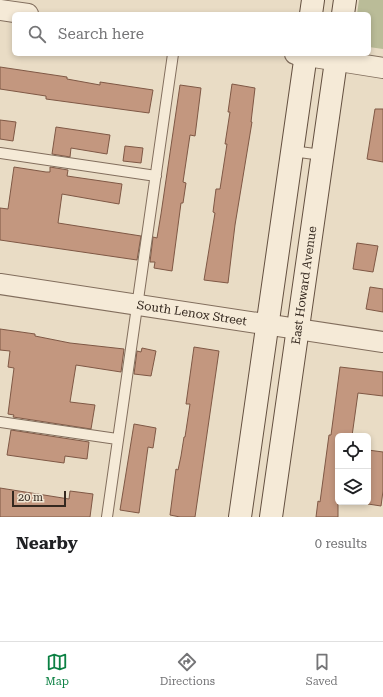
<!DOCTYPE html>
<html lang="en">
<head>
<meta charset="utf-8">
<style>
  :root { --surface:#fff; --page:#f6f6f6; --text:#202124; --muted:#757577; --line:#e0e0e0; --accent:#0b8043 }
  body { margin:0; font-family:"Roboto Serif",serif; background:var(--page); color:var(--text) }
  .controls { position:absolute; right:12px; bottom:12px; display:grid; overflow:hidden; border-radius:6px; box-shadow:0 2px 6px #0003 }
  .controls button { width:36px; height:36px; display:grid; place-items:center; padding:0; border:0; border-bottom:1px solid var(--line); background:var(--surface); color:var(--text); font:20px sans-serif }
  .scale { position:absolute; left:12px; bottom:10px; width:54px; box-sizing:border-box; padding-left:4px; border:2px solid #34281f; border-top:0; font-size:11px; line-height:14px; white-space:nowrap; color:#34281f; -webkit-text-stroke:3px #f1e7d4; paint-order:stroke }
  .list { margin:0; padding:0; list-style:none }
  h2 { display:flex; justify-content:space-between; align-items:center; height:52px; margin:0; padding:0 16px; font-size:17px }
  h2 small { font-size:13px; font-weight:400; color:var(--muted) }
  .icon { flex:none; width:22px; height:22px; fill:none; stroke:currentColor; stroke-width:2; stroke-linecap:round; stroke-linejoin:round }
  .map { position:relative; flex:none; width:383px; height:517px; overflow:hidden }
  .search { position:absolute; background:var(--surface); box-shadow:0 2px 6px #0003; left:12px; right:12px; top:12px; height:44px; display:flex; align-items:center; gap:10px; box-sizing:border-box; padding:0 14px; border-radius:6px; color:var(--muted); font-size:15px }
  .sheet { height:124px; background:var(--surface) }
  nav { display:flex; justify-content:space-around; align-items:center; box-sizing:border-box; height:56px; border-top:1px solid var(--line); background:var(--surface); font-size:11px; color:var(--muted) }
  nav a { display:grid; justify-items:center; gap:2px }
  nav .on { color:var(--accent) }
  .map>svg:first-child { display:block }
  .cemetery { fill:#babc98 }
  .building { fill:#c3977f; stroke:#7f5845 }
  .lines { fill:none; stroke-linecap:round; stroke-linejoin:round }
  .service-casing { stroke:#826e5d; stroke-width:12 }
  .minor-casing { stroke:#826e5d; stroke-width:22 }
  .secondary-casing { stroke:#645040; stroke-width:24 }
  .service { stroke:#f5ead7; stroke-width:10 }
  .minor { stroke:#f5ead7; stroke-width:20 }
  .secondary { stroke:#f5ead7; stroke-width:22 }
  .labels { text-anchor:middle; dominant-baseline:central; stroke-width:3; stroke-linejoin:round; paint-order:stroke }
  .street-label { font-size:12px; fill:#34281f; stroke:#f1e7d4 }
</style>
</head>
<body>
<div class="map">
<svg width="383" height="517" viewBox="0 0 383 517">
  <rect width="100%" height="100%" fill="#e9dcc5"/>
  <path class="cemetery" d="M359,0h24v49l-14,-2v-33h-12z"/>
  <path class="building" d="M0,67l67,10v2l33,6v-3l53,8 -4,23 -103,-14v-3l-46,-7z
    M232,84l23,4 -4,34h1l-17,103 -7,58 -24,-3 11,-67 -2,-1 3,-23h4l7,-45h-2l5,-32h-2z
    M180,85l21,3 -6,48 -5,-1 -7,47 3,1 -3,20h-2l-9,68 -18,-3 1,-6h-5l3,-25 4,1 4,-24z
    M375,109h8v53l-16,-3z
    M0,120l16,2 -3,19 -13,-2z
    M56,127l54,8 -3,19 -36,-6 -1,9 -18,-3z
    M125,146l18,2 -2,15 -18,-2z
    M14,167l32,5h4v-5l18,3 -1,6 55,8 -3,20 -57,-10 -4,29 83,13 -4,24 -137,-20v-32l8,1z
    M357,243l21,3 -5,26 -20,-3z
    M370,287l13,2v23l-17,-3z
    M0,329l35,5v2l35,7 54,6 -3,23 -45,-7 -6,37 25,3 -4,24 -78,-12 1,-2 -6,-1 6,-46 -6,-1 2,-16 -10,-1z
    M194,347l25,4 -24,166h-15l-10,-2 6,-46 2,1 3,-14 3,-19h1l5,-33h-4z
    M142,348l14,3 -5,25 -17,-2 3,-23 4,1z
    M340,367l43,5v24l-25,-3 -6,43h-14v81h-22l2,-16 2,1 9,-67h2z
    M134,424l22,4 -3,20 -5,-1 -9,66 -19,-3z
    M11,430l78,12 -2,17 -22,-3 -1,7 -57,-8z
    M368,450l15,2v39l-2,15 -13,-2z
    M0,488l69,11 1,-8 23,3 -3,23h-90z"/>
  <g class="lines">
    <defs>
      <path id="service" d="M292,151l30,4
        M0,153l156,23
        M0,422l117,17
        M107,517l66,-463"/>
      <g id="minor">
        <path d="M0,10l28,4"/>
        <path d="M295,54l88,14"/>
        <path id="s1" d="M0,284l383,58"/>
      </g>
      <g id="secondary">
        <path d="M311,14l2,-14"/>
        <path d="M343,14l2,-14"/>
        <path d="M240,517l66,-463"/>
        <path id="s2" d="M271,517l66,-463"/>
      </g>
    </defs>
    <use href="#service" class="service-casing"/>
    <use href="#minor" class="minor-casing"/>
    <use href="#secondary" class="secondary-casing"/>
    <use href="#service" class="service"/>
    <use href="#minor" class="minor"/>
    <use href="#secondary" class="secondary"/>
  </g>
  <g class="labels">
    <g class="street-label">
      <text stroke="none"><textPath href="#s2" startOffset="234">East Howard Avenue</textPath></text>
      <text stroke="none"><textPath href="#s1" startOffset="194">South Lenox Street</textPath></text>
    </g>
  </g>
</svg>
<div class="controls">
<button><svg class="icon" aria-label="locate" viewBox="0 0 24 24"><circle cx="12" cy="12" r="6"/><path d="M12 2v4M12 18v4M2 12h4M18 12h4"/></svg></button>
<button><svg class="icon" aria-label="layers" viewBox="0 0 24 24"><path d="M12 4l9 5-9 5-9-5zM3 14l9 5 9-5"/></svg></button>
</div>
<div class="scale">20 m</div>
<div class="search"><svg class="icon" aria-label="search" viewBox="0 0 24 24"><circle cx="10" cy="10" r="6"/><path d="M15 15l6 6"/></svg>Search here</div>
</div>
<section class="sheet">
<h2>Nearby<small>0 results</small></h2>
<ul class="list">
</ul>
</section>
<nav>
<a class="on"><svg class="icon" aria-label="map" viewBox="0 0 24 24"><path d="M3 6l6-2 6 2 6-2v14l-6 2-6-2-6 2zM9 4v14M15 6v14"/></svg>Map</a>
<a><svg class="icon" aria-label="directions" viewBox="0 0 24 24"><path d="M12 3l9 9-9 9-9-9zM9 14v-3h6M13 9l2 2-2 2"/></svg>Directions</a>
<a><svg class="icon" aria-label="saved" viewBox="0 0 24 24"><path d="M7 4h10v16l-5-4-5 4z"/></svg>Saved</a>
</nav>
</body>
</html>
